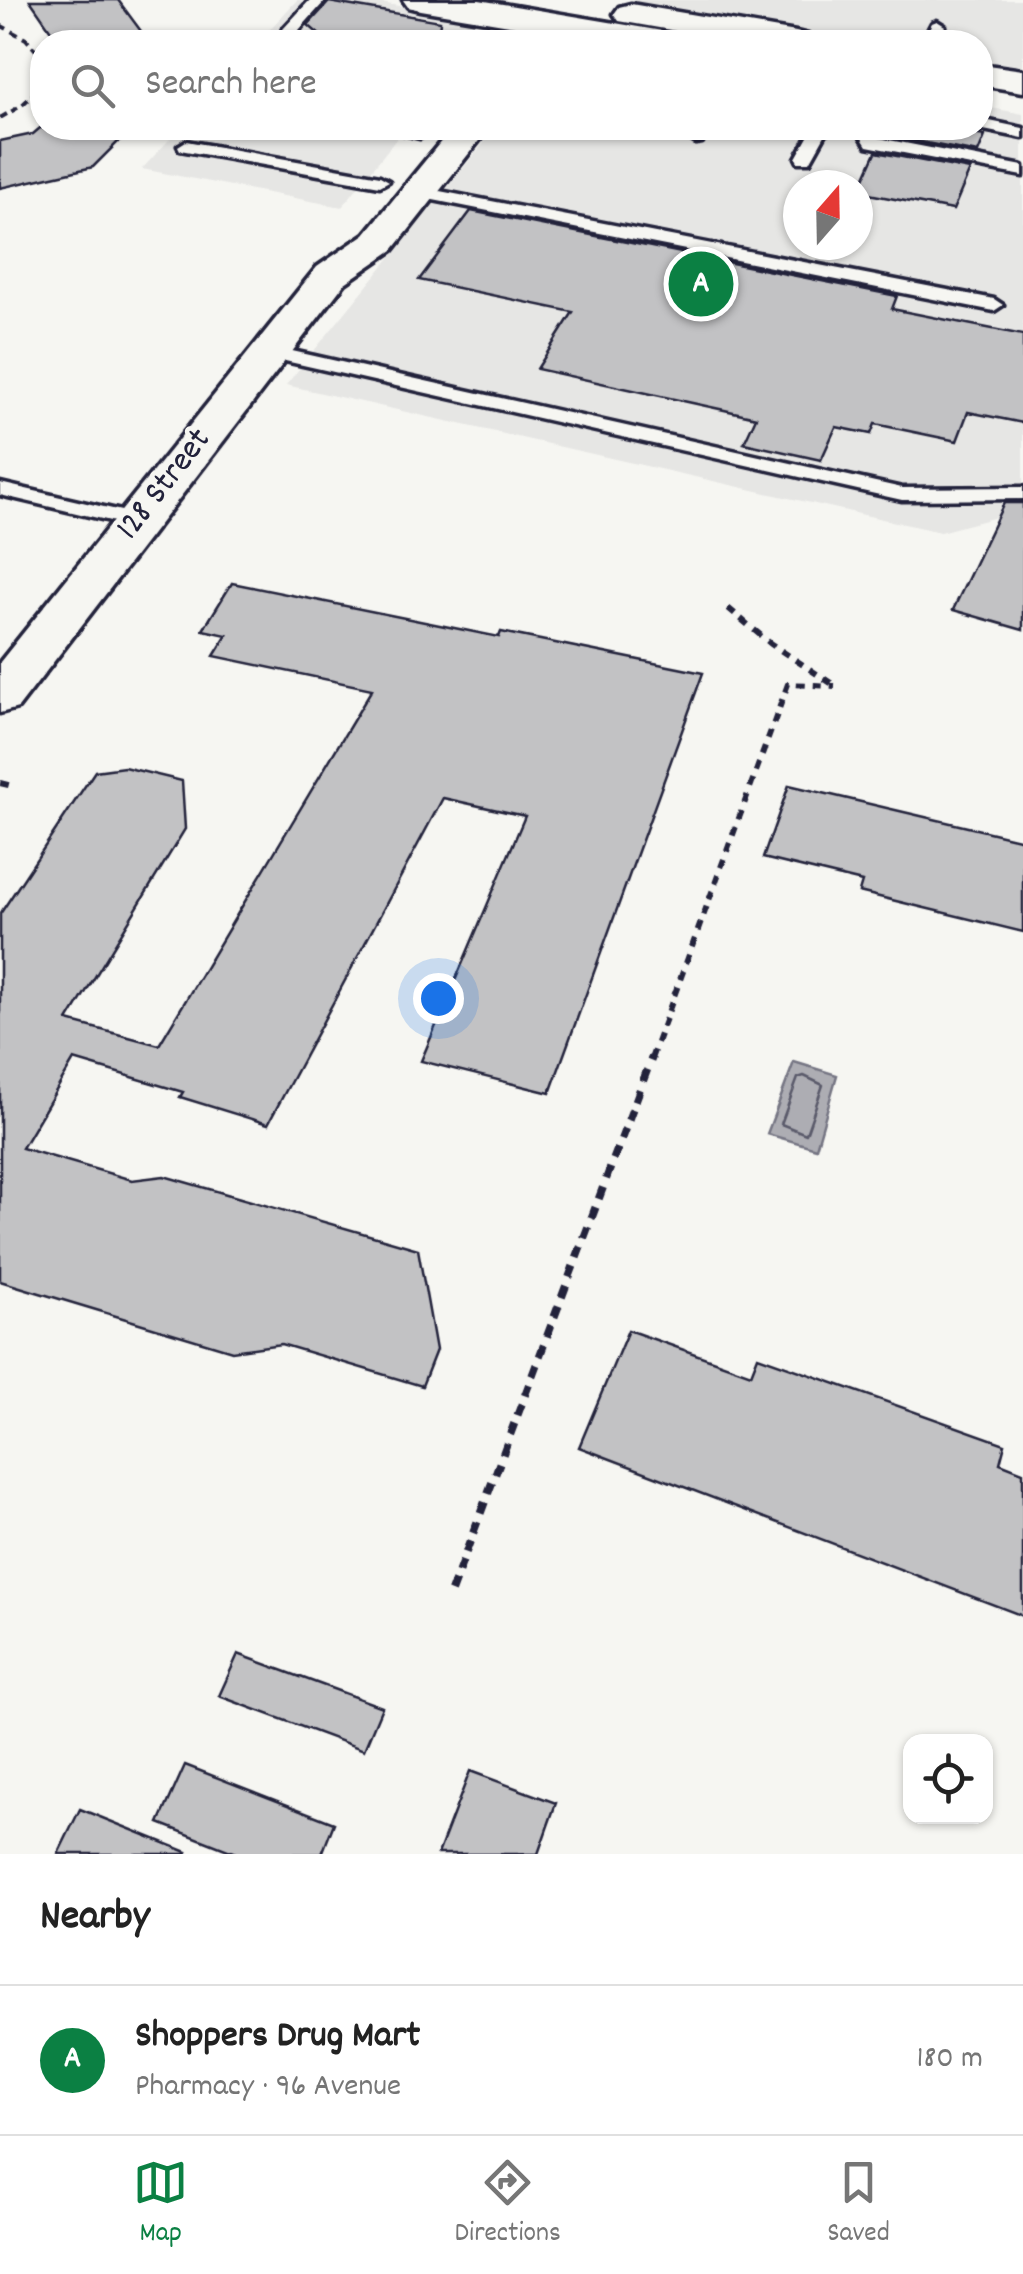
<!DOCTYPE html>
<html lang="en">
<head>
<meta charset="utf-8">
<style>
  :root { --surface:#fff; --page:#f6f6f6; --text:#222; --muted:#767676; --line:#e0e0e0; --accent:#0b8043 }
  body { margin:0; font-family:Dekko,sans-serif; background:var(--page); color:var(--text) }
  .controls { position:absolute; right:30px; bottom:30px; display:grid; overflow:hidden; border-radius:20px; box-shadow:0 2px 8px #0004 }
  .controls button { width:90px; height:90px; display:grid; place-items:center; padding:0; border:0; border-bottom:2px solid var(--line); background:var(--surface); color:var(--text); font:50px sans-serif }
  .compass { position:absolute; left:783px; top:170px; width:90px; height:90px; border-radius:50%; background:var(--surface); box-shadow:0 2px 8px #0004; rotate:20deg }
  .you { position:absolute; left:438px; top:998px; width:35px; height:35px; margin:-25px; border:8px solid #fff; border-radius:50%; background:#1a73e8; box-shadow:0 0 0 15px #1a73e833 }
  .badge { display:grid; place-items:center; width:65px; height:65px; border-radius:50%; background:var(--accent); color:#fff; font-size:32px; font-weight:700 }
  .pin { position:absolute; translate:-50% -50%; border:5px solid #fff; box-shadow:0 2px 10px #0006 }
  .list { margin:0; padding:0; list-style:none }
  h2 { display:flex; justify-content:space-between; align-items:center; height:130px; margin:0; padding:0 40px; font-size:42px }
  h2 small { font-size:32px; font-weight:400; color:var(--muted) }
  .list li { display:grid; grid-template-columns:65px 1fr auto; gap:30px; align-items:center; box-sizing:border-box; height:150px; padding:0 40px; border-top:2px solid var(--line) }
  .list b { display:block; font-size:38px; white-space:nowrap }
  .list p { margin:0; font-size:32px; white-space:nowrap; color:var(--muted) }
  .list em { font-size:32px; font-style:normal; color:var(--muted) }
  .icon { flex:none; width:55px; height:55px; fill:none; stroke:currentColor; stroke-width:2; stroke-linecap:round; stroke-linejoin:round }
  .map { position:relative; flex:none; width:1023px; height:1854px; overflow:hidden }
  .search { position:absolute; background:var(--surface); box-shadow:0 2px 8px #0004; left:30px; right:30px; top:30px; height:110px; display:flex; align-items:center; gap:25px; box-sizing:border-box; padding:0 35px; border-radius:40px; color:var(--muted); font-size:38px }
  .sheet { height:280px; background:var(--surface) }
  nav { display:flex; justify-content:space-around; align-items:center; box-sizing:border-box; height:140px; border-top:2px solid var(--line); background:var(--surface); font-size:28px; color:var(--muted) }
  nav a { display:grid; justify-items:center; gap:5px }
  nav .on { color:var(--accent) }
  .map>svg:first-child { display:block }
  .built { fill:#e6e6e4; fill-rule:evenodd }
  .water { fill:#adadb3; stroke:#757583; stroke-width:2.5 }
  .lines { fill:none; stroke-linecap:round; stroke-linejoin:round }
  .shore { stroke:#5a5a6b; stroke-width:2.5 }
  .building { fill:#c2c2c4; stroke:#22223b; stroke-width:2.5 }
  .service-casing { stroke:#22223b; stroke-width:7 }
  .secondary-casing { stroke:#22223b; stroke-width:7 }
  .path-far2 { stroke:#22223b; stroke-width:4; stroke-dasharray:8 5; stroke-linecap:butt }
  .path-far1 { stroke:#22223b; stroke-width:6; stroke-dasharray:9 8; stroke-linecap:butt }
  .path { stroke:#22223b; stroke-width:8; stroke-dasharray:12 9; stroke-linecap:butt }
  .service { fill:#f6f6f2; fill-rule:evenodd }
  .secondary { fill:#f6f6f2; fill-rule:evenodd }
  .labels { text-anchor:middle; dominant-baseline:central; stroke-width:9; stroke-linejoin:round; paint-order:stroke }
  .street-label { font-size:35px; fill:#22223b; stroke:#f6f6f2 }
</style>
</head>
<body>
<div class="map">
<svg width="1023" height="1854" viewBox="0 0 1023 1854">
  <rect width="100%" height="100%" fill="#f6f6f2"/>
  <filter id="ink" filterUnits="userSpaceOnUse"><feTurbulence type="fractalNoise" baseFrequency=".01" numOctaves="2"/><feDisplacementMap in="SourceGraphic" scale="20" xChannelSelector="R" yChannelSelector="G"/><feConvolveMatrix kernelMatrix="1 2 1 2 8 2 1 2 1" color-interpolation-filters="sRGB"/></filter>
  <g filter="url(#ink)">
    <path class="built" d="M297,0h67l103,18 14,11 -8,13h-215z
      M628,0h395v68l-42,-7 -1,-19h-110z
      M981,106l42,8v396l-83,22 -654,-147 210,-257h484zM798,185h60v60h-60z
      M180,128h225l-63,79 -200,-38z"/>
    <path class="water" d="M794,1062l43,13 -21,73 -49,-14z"/>
    <g class="lines">
      <path class="shore" d="M804,1076l19,9 -17,49 -25,-10 17,-46z"/>
    </g>
    <path class="building" d="M30,0h88l31,42h-90z
      M329,2l111,19 -2,21h-110l-20,-17z
      M40,128h92l-39,39 -93,21v-47l33,-7z
      M889,128h48l48,8 -7,17 -93,-18z
      M876,152l94,18 -17,40 -95,-18z
      M471,211l426,85 -5,13 131,26v88l-55,-11 -11,29 -82,-17 -4,10 -35,-7 -15,33 -77,-17 12,-26 -219,-48 36,-57 -154,-32z
      M1004,503h19v127l-70,-20z
      M232,583l267,54 2,-5 202,41 -153,420 -129,-32 104,-245 -82,-18 -175,326 -88,-27 3,-5 -109,-32 -52,88 110,32 32,-4 254,73 18,101 -14,36 -141,-42 -49,7 -232,-70v-367l95,-143 29,-4 58,14 3,48 -117,192 91,24 213,-356 -158,-33 13,-21 -24,-5z
      M789,785l234,55v92l-164,-40 3,-10 -99,-24z
      M628,1330l123,44 7,-18 247,88 -5,19 23,9v144l-444,-169z
      M238,1654l144,53 -18,43 -145,-54z
      M185,1765l149,58 -12,31h-84l-79,-31z
      M470,1771l86,32 -18,51h-100z
      M80,1809l107,43 -1,2h-128z"/>
    <g class="lines">
      <defs>
        <path id="service" d="M310,0h16l-27,30 6,12h-14l-8,-13z
          M937,21l8,5 -9,16h-14l10,-19z
          M980,119l43,9v10l-49,-10h6z
          M382,128h35l11,5 -8,5z
          M695,128h16l-9,14 -6,1 -8,-5z
          M813,128h16l-19,34h-12l-2,-4z
          M861,128h16l-3,4 5,6 144,28v10l-156,-30 -9,-14z
          M186,141l194,35 9,5 -9,5 -200,-36 -2,-4z
          M419,187l575,112 9,6 -9,6 -581,-115v-8z
          M270,346l632,142 121,-1v12l-121,1 -639,-144v-8z
          M0,483l143,33 3,5 -10,6 -136,-32z"/>
        <path id="secondary" d="M403,0h76l189,32 12,3 5,7h-74l-191,-32 -12,-3z
          M631,4l165,28 12,3 5,7h-74l-120,-21 -5,-7 5,-7z
          M980,64l43,6v22l-43,-7z
          M452,128h37l-96,122 -48,33 -327,425 -18,5v-51l317,-395 48,-33z"/>
      </defs>
      <use href="#service" class="service-casing"/>
      <use href="#secondary" class="secondary-casing"/>
      <path class="path-far2" d="M0,25l26,14 16,18
        M0,118l21,-12 21,-20"/>
      <path class="path-far1" d="M728,608l43,36 63,41
        M0,783l12,3
        M651,1059l137,-375 47,2"/>
      <path class="path" d="M451,1592l201,-535"/>
      <use href="#service" class="service"/>
      <use href="#secondary" class="secondary"/>
    </g>
  </g>
  <g class="labels">
    <g class="street-label">
      <text transform="translate(165 485) rotate(-52)">128 Street</text>
    </g>
  </g>
</svg>
<div class="controls">
<button><svg class="icon" aria-label="locate" viewBox="0 0 24 24"><circle cx="12" cy="12" r="6"/><path d="M12 2v4M12 18v4M2 12h4M18 12h4"/></svg></button>
</div>
<svg class="compass" viewBox="-18 -18 36 36"><path d="M0-13l5 13h-10z" fill="#e53935"/><path d="M0 13l5-13h-10z" fill="#767676"/></svg>
<div class="you"></div>
<div class="pin badge" style="left:701px;top:284px">A</div>
<div class="search"><svg class="icon" aria-label="search" viewBox="0 0 24 24"><circle cx="10" cy="10" r="6"/><path d="M15 15l6 6"/></svg>Search here</div>
</div>
<section class="sheet">
<h2>Nearby<small></small></h2>
<ul class="list">
<li><span class="badge">A</span><div><b>Shoppers Drug Mart</b><p>Pharmacy · 96 Avenue</p></div><em>180 m</em></li>
</ul>
</section>
<nav>
<a class="on"><svg class="icon" aria-label="map" viewBox="0 0 24 24"><path d="M3 6l6-2 6 2 6-2v14l-6 2-6-2-6 2zM9 4v14M15 6v14"/></svg>Map</a>
<a><svg class="icon" aria-label="directions" viewBox="0 0 24 24"><path d="M12 3l9 9-9 9-9-9zM9 14v-3h6M13 9l2 2-2 2"/></svg>Directions</a>
<a><svg class="icon" aria-label="saved" viewBox="0 0 24 24"><path d="M7 4h10v16l-5-4-5 4z"/></svg>Saved</a>
</nav>
</body>
</html>
